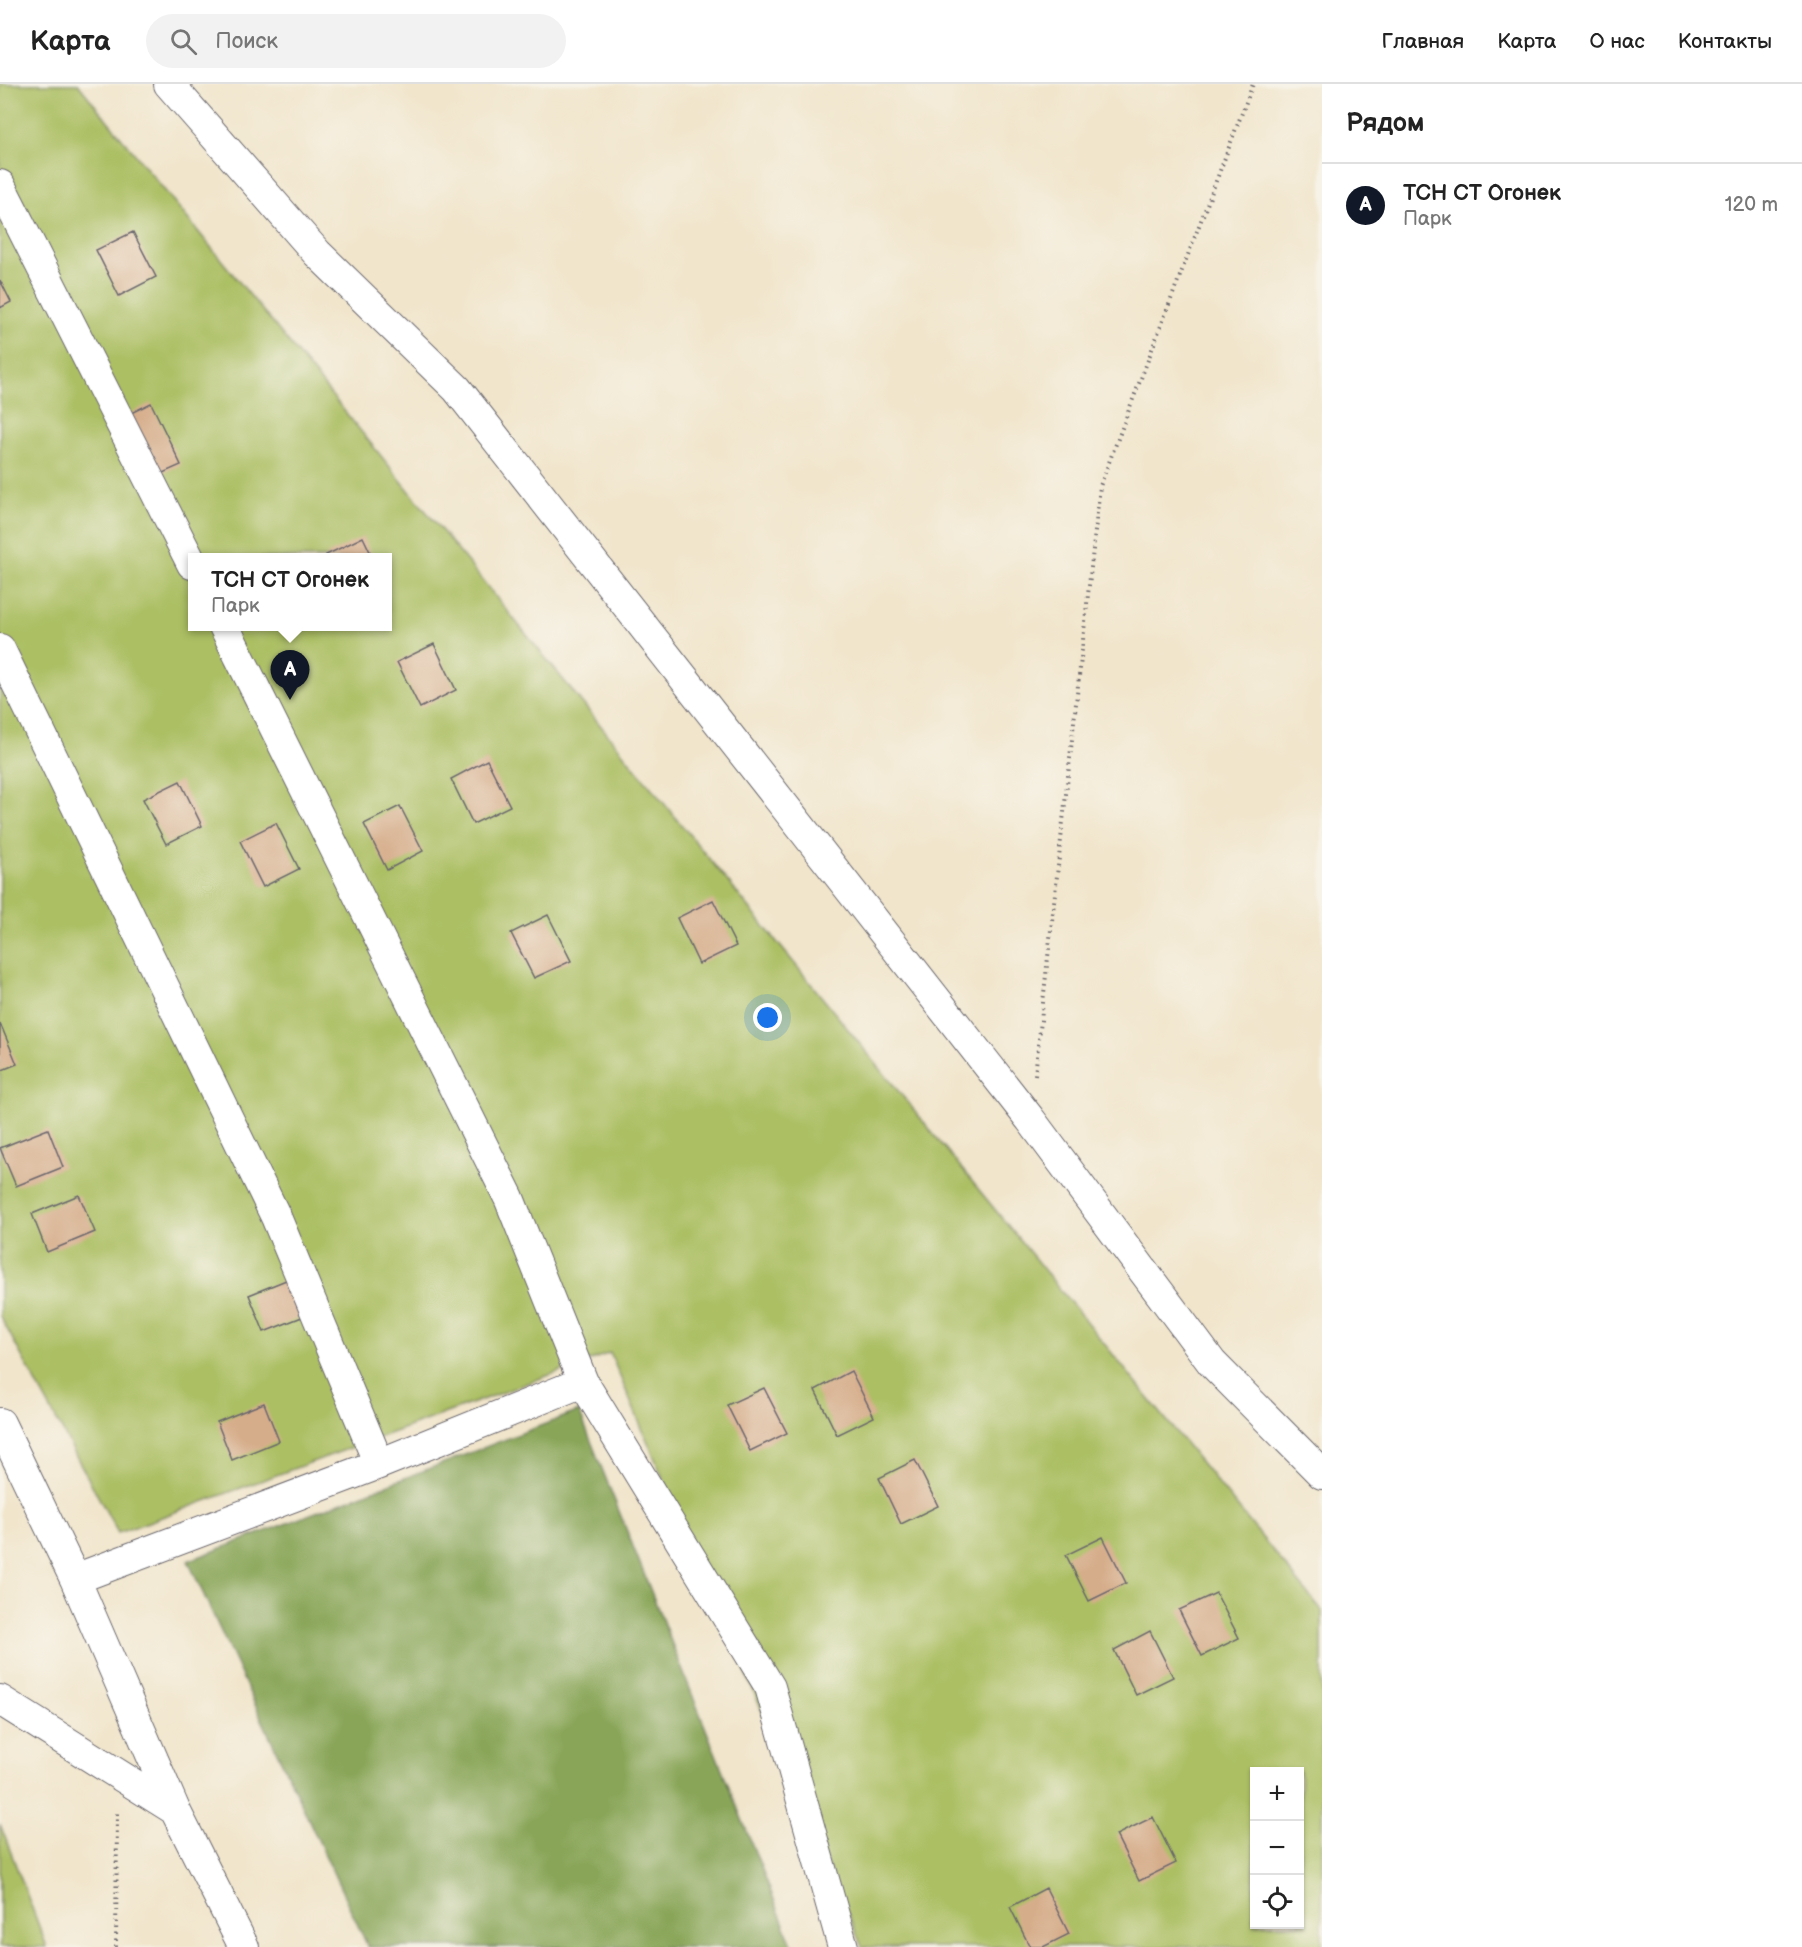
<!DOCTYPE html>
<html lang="ru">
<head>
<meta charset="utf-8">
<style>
  :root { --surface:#fff; --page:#f2f2f2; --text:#222; --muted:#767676; --line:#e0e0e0; --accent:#111827 }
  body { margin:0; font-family:"Balsamiq Sans",sans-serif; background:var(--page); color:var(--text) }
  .controls { position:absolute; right:18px; bottom:18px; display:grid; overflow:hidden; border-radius:0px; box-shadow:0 2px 4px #0004 }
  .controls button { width:54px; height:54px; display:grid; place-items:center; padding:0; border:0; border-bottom:2px solid var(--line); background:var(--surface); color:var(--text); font:30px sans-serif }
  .you { position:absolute; left:768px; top:934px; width:21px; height:21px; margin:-15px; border:4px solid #fff; border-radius:50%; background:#1a73e8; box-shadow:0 0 0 9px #1a73e833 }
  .badge { display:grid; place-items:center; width:39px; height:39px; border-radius:50%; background:var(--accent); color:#fff; font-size:20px; font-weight:700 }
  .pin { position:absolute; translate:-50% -50px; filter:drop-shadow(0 2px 3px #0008) }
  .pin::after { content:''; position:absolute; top:32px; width:21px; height:18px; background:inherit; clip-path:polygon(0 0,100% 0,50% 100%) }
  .popup { position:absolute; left:188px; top:469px; width:204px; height:78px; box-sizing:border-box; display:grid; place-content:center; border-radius:0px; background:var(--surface); filter:drop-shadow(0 2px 4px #0005); font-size:20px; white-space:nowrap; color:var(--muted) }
  .popup b { font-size:22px; color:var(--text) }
  .popup::after { content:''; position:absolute; left:50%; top:100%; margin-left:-12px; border:12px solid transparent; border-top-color:var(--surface) }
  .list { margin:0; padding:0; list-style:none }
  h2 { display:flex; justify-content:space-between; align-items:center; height:78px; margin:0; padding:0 24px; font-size:26px }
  h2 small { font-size:20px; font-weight:400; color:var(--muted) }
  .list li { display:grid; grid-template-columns:39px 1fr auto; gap:18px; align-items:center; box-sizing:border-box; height:84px; padding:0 24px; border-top:2px solid var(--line) }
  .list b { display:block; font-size:22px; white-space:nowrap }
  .list p { margin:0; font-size:20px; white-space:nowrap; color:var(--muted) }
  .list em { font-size:20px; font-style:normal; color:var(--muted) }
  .icon { flex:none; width:33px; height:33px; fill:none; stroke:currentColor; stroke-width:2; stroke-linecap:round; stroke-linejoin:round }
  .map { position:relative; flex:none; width:1322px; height:1863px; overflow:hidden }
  header { display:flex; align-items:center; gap:36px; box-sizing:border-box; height:84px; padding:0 30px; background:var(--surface); border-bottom:2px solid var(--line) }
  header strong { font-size:28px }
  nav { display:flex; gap:33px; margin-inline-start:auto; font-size:21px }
  .search { width:420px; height:54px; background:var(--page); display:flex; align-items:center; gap:15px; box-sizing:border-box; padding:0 21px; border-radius:33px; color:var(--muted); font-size:22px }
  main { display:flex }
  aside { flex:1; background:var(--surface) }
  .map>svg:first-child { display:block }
  .green { fill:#acbf63; stroke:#67704f; stroke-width:1.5; fill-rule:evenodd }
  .forest { fill:#89a659; stroke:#56644a; stroke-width:1.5 }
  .building { fill:#d6ad8b }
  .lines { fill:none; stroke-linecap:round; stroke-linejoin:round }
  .minor-casing { stroke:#6a666d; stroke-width:32 }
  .path { stroke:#6a666d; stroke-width:4; stroke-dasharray:1.5 4.5; stroke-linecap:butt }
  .minor { stroke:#fff; stroke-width:30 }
</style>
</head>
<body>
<header>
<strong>Карта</strong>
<div class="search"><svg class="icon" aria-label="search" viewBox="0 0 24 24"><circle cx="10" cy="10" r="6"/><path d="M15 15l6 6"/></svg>Поиск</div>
<nav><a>Главная</a><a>Карта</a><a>О нас</a><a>Контакты</a></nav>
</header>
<main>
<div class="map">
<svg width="1322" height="1863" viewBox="0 0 1322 1863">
  <rect width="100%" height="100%" fill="#f7f3e8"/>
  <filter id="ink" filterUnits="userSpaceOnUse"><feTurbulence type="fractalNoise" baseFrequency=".0167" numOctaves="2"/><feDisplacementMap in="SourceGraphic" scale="12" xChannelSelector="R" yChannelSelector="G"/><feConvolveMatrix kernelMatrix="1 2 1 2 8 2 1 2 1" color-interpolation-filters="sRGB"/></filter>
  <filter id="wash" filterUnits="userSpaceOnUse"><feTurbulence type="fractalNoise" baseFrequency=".008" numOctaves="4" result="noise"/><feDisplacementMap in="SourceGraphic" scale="24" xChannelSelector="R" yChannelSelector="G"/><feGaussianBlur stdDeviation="1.35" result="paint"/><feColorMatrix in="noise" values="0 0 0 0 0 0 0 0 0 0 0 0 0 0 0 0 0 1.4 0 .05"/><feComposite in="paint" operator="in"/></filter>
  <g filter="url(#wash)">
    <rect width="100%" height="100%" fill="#f1e5cb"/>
    <path class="green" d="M0,0h78l1244,1527v336h-460l-252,-594 -492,180 -118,-217zM192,474h196v68h-196zM1254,1688h46v152h-46z
      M0,1740l47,123h-47z"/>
    <path class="forest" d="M579,1327l214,536h-425l-180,-386z"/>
    <g id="blocks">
      <path class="building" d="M133,148l23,45 -37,19 -23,-46z
        M0,196l11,22 -11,6z
        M151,319l30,62 -25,11 -29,-61z
        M363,453l10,21h-45l-2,-3z
        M434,560l22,46 -36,18 -23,-46z
        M487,676l23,46 -37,18 -22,-45z
        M180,697l22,45 -36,18 -23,-45z
        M400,722l23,45 -36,19 -23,-46z
        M276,739l23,46 -36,18 -23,-46z
        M713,816l23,46 -37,18 -22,-46z
        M548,831l23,46 -37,17 -23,-45z
        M0,939l17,41 -17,7z
        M48,1045l15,38 -47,19 -16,-38z
        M79,1111l16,37 -48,20 -15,-38z
        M296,1192l16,37 -48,19 -15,-37z
        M851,1287l23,46 -37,18 -22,-45z
        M764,1304l23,45 -37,18 -23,-46z
        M264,1319l15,38 -47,19 -15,-38z
        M915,1376l23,46 -37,18 -22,-46z
        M1103,1453l23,46 -37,18 -23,-46z
        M1216,1509l23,45 -37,18 -23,-46z
        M1150,1547l23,46 -37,18 -22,-45z
        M1153,1733l23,46 -37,18 -23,-46z
        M1046,1804l23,46 -26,13h-13l-20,-40z"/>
    </g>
  </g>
  <g filter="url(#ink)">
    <use href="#blocks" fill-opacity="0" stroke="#6a666d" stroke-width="1.5"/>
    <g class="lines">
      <defs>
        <path id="minor" d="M169,0l148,169 140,136 573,730 182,244 110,111
          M0,101l192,379
          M224,542l285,572 74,184 187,305 73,260
          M0,565l276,568 103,247
          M0,1339l75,156 100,231 69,137
          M75,1495l304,-115 204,-82
          M0,1616l175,110"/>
      </defs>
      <use href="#minor" class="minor-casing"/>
      <path class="path" d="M1035,991l65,-589 153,-402
        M116,1863l1,-137"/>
      <use href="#minor" class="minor"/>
    </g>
  </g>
</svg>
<div class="controls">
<button>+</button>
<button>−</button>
<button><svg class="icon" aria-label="locate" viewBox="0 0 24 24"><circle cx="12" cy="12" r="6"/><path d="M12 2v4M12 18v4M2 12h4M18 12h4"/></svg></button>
</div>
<div class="you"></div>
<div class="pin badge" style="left:290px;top:616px">A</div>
<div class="popup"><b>ТСН СТ Огонек</b>Парк</div>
</div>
<aside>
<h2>Рядом<small></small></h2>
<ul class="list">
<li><span class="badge">A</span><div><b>ТСН СТ Огонек</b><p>Парк</p></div><em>120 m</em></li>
</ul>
</aside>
</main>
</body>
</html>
